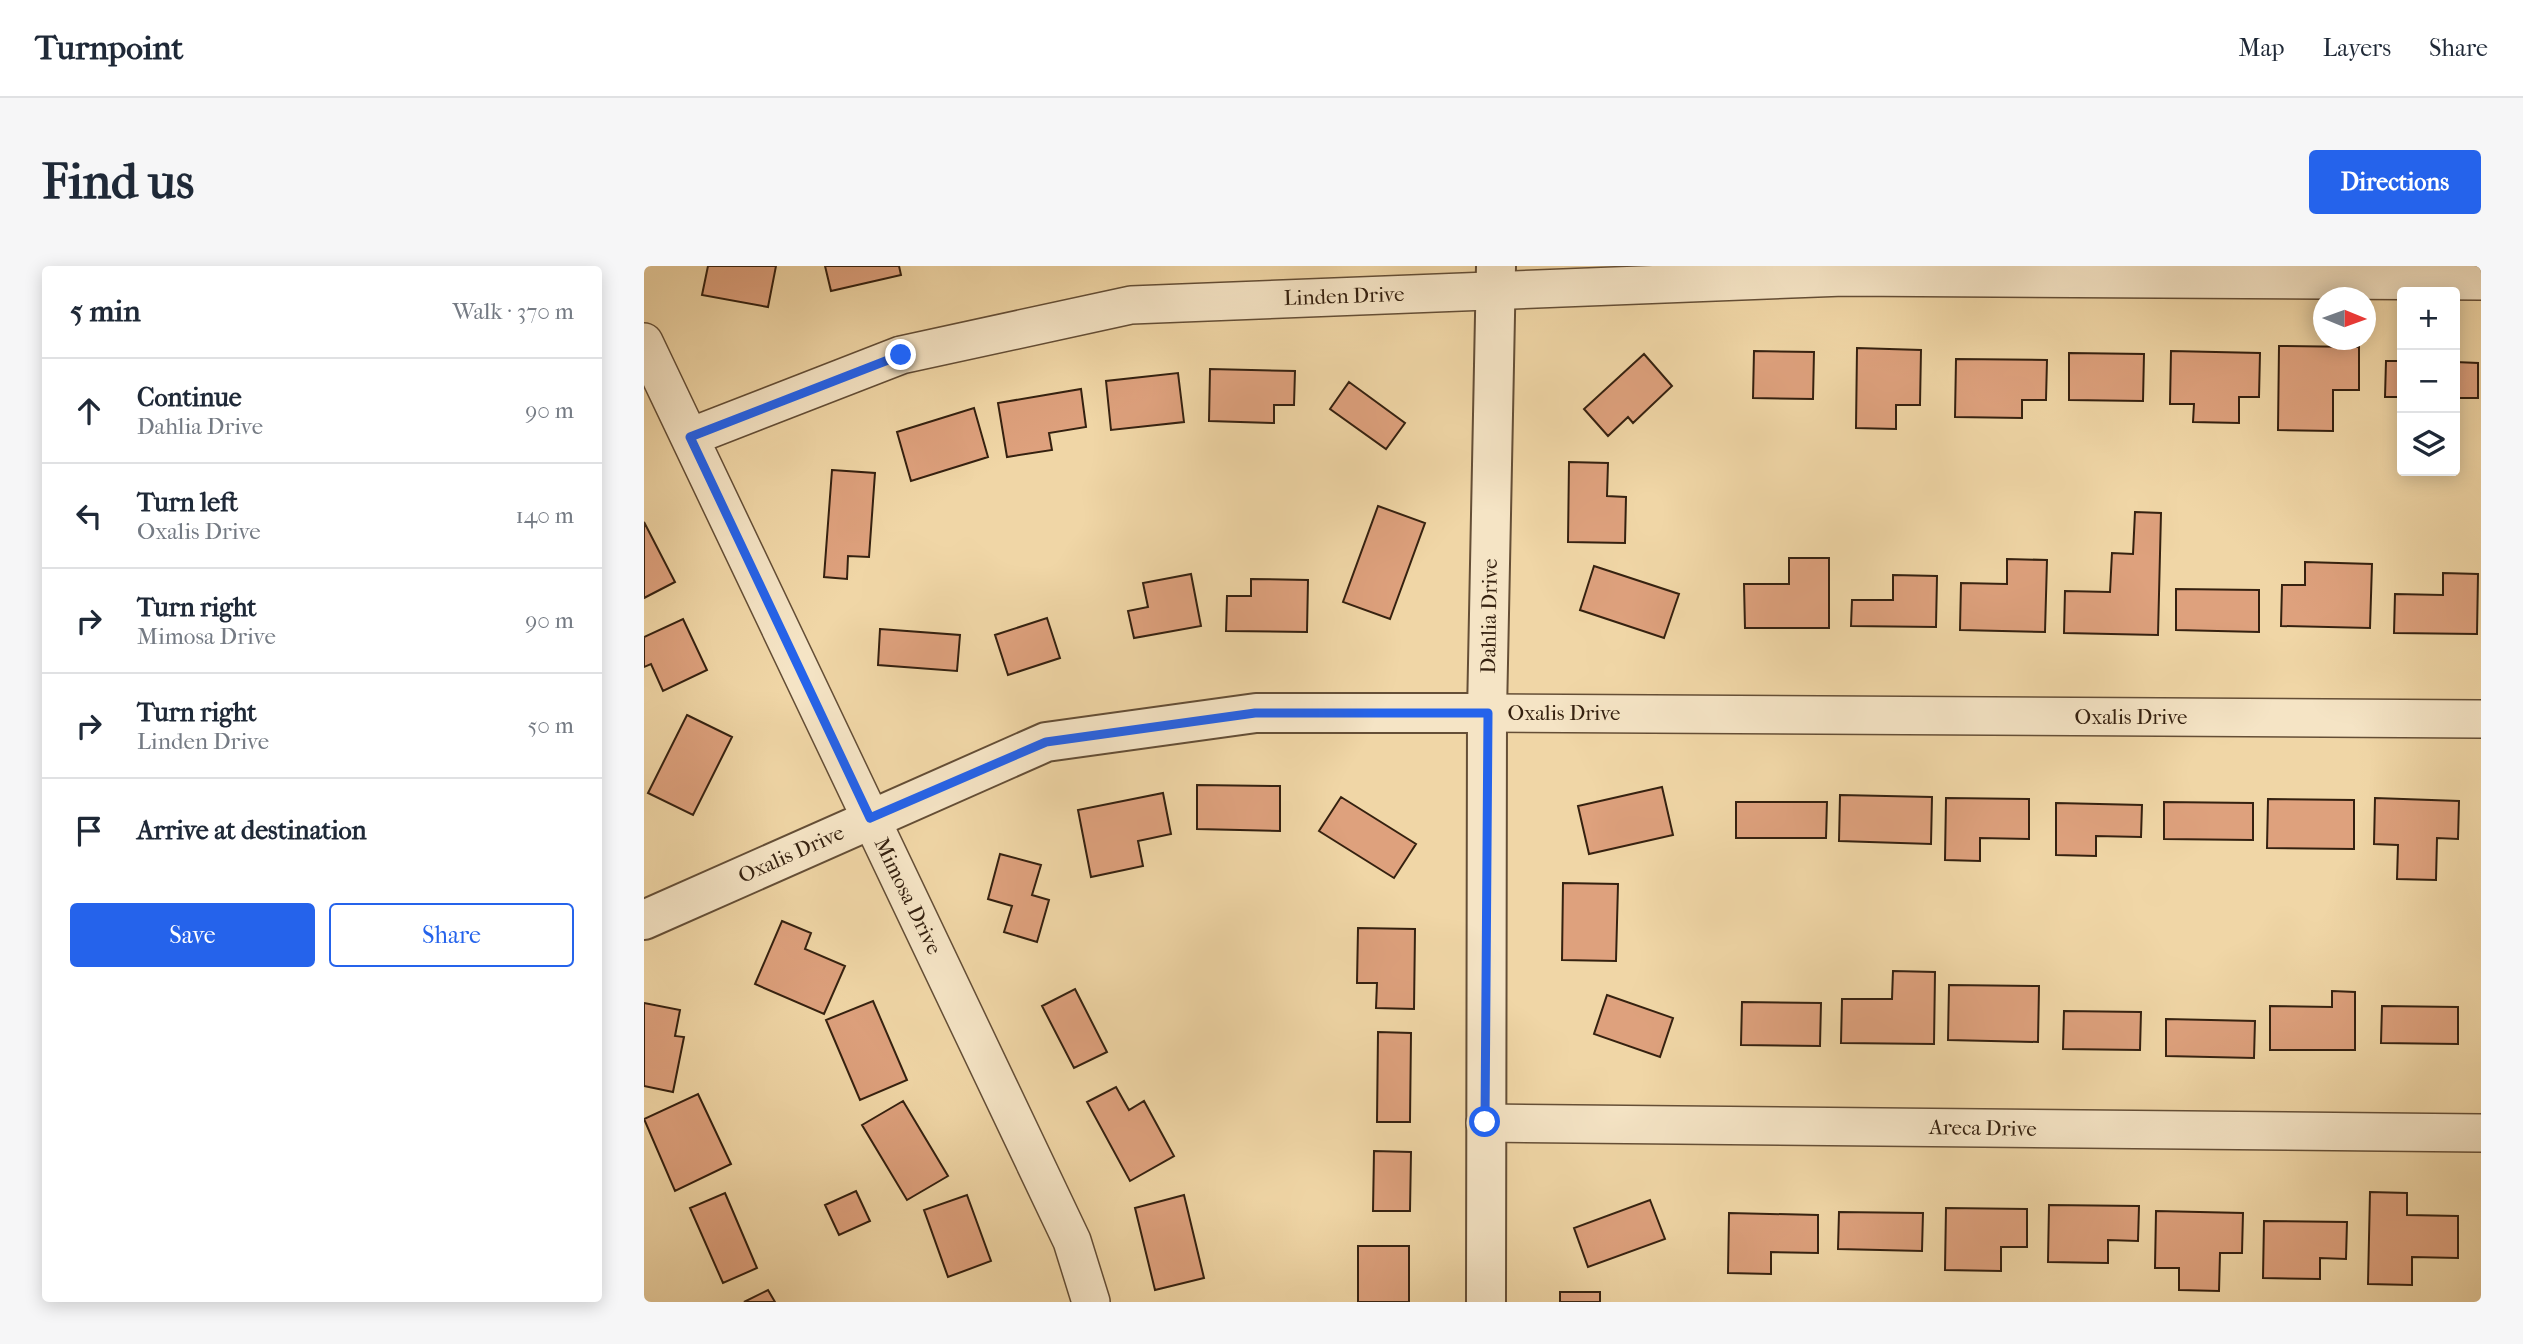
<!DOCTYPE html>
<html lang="en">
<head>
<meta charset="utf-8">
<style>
  :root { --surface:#fff; --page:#f6f6f7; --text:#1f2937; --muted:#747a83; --line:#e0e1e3; --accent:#2563eb }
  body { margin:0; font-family:"IM FELL French Canon",serif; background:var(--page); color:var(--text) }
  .controls { position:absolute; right:21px; top:21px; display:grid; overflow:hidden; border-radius:7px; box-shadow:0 4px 18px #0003 }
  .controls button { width:63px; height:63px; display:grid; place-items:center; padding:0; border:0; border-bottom:2px solid var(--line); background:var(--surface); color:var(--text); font:35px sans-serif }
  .compass { position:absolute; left:1669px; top:21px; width:63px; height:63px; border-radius:50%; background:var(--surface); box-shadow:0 4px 18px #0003; rotate:91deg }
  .stop { position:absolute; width:21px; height:21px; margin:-16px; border:5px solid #2563eb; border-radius:50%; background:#fff }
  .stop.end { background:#2563eb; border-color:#fff; box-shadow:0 2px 7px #0008 }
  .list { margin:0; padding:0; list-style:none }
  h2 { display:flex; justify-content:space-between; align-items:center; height:91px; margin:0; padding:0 28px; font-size:30px }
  h2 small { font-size:23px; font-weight:400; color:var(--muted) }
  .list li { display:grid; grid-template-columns:46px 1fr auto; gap:21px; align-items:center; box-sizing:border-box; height:105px; padding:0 28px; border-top:2px solid var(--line) }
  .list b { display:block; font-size:26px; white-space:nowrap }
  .list p { margin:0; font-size:23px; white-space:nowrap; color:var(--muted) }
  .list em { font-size:23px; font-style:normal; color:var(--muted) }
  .actions { display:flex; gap:14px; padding:21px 28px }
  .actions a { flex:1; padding:16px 0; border:2px solid var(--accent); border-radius:7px; text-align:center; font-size:24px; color:var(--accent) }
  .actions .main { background:var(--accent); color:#fff }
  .icon { flex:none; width:38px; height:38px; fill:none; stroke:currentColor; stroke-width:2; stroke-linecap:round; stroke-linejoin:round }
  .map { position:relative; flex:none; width:1837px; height:1036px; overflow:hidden; border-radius:7px }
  header { display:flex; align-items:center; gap:42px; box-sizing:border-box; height:98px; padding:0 35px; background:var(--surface); border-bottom:2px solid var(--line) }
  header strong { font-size:33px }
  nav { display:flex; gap:38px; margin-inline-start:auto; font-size:24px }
  .intro { display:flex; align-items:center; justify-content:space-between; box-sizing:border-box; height:168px; padding:0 42px }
  h1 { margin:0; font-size:49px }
  .button { padding:18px 32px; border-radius:7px; background:var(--accent); color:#fff; font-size:24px; font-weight:700 }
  main { display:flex; gap:42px; padding:0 42px }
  aside { flex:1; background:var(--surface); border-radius:7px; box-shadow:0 4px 18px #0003 }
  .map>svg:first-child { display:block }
  .building { fill:#dea17d; stroke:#352110; stroke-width:2 }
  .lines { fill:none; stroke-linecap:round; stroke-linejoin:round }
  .minor-casing { stroke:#644e36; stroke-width:40 }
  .tertiary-casing { stroke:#644e36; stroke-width:42 }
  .minor { stroke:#f5e4c5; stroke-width:37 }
  .tertiary { stroke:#f5e4c5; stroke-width:38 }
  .route { stroke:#2563eb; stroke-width:9 }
  .labels { text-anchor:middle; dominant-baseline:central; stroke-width:6; stroke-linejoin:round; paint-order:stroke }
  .street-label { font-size:21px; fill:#352110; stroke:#f5e4c5 }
</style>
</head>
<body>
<header>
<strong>Turnpoint</strong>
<nav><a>Map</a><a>Layers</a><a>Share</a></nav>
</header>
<div class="intro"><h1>Find us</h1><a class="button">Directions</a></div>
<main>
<aside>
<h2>5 min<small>Walk · 370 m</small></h2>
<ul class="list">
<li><svg class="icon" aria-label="ahead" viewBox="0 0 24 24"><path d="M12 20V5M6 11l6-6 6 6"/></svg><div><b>Continue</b><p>Dahlia Drive</p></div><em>90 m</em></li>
<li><svg class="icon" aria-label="left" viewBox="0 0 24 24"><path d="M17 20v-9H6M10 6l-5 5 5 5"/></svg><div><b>Turn left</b><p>Oxalis Drive</p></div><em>140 m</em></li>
<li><svg class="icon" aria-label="right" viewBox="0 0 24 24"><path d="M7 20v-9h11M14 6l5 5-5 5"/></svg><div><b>Turn right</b><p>Mimosa Drive</p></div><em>90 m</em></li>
<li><svg class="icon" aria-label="right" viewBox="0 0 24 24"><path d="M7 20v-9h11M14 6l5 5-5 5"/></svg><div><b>Turn right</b><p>Linden Drive</p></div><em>50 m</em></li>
<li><svg class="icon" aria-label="arrive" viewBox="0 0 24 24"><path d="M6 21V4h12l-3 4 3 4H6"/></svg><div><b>Arrive at destination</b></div></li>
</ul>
<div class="actions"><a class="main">Save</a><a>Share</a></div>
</aside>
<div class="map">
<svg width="1837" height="1036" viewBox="0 0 1837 1036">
  <rect width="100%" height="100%" fill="#f0d6a6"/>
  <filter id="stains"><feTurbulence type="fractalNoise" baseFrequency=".00286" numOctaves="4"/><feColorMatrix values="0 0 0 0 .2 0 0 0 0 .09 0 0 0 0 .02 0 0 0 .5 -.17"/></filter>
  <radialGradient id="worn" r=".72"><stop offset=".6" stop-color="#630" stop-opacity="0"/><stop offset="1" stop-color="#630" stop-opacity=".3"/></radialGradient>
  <path class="building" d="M64,0h68l-8,41 -66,-12z
    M181,0h74l2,9 -70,16z
    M1635,80l80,1v43h-26v41l-55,-1z
    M1213,82l64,2 -1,55h-24v24l-40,-1z
    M1110,85l60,1 -1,47 -60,-1z
    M1527,85l89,2 -1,44h-20v26l-46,-1 1,-18h-24z
    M1425,87l75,1 -1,47 -74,-1z
    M1000,88l28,32 -39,37 -5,-6 -20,19 -24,-27z
    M1312,93l91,1 -1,40h-24v18l-67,-1z
    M1742,95h16v36h-17z
    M1811,96l23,1v35h-23z
    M566,103l85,2 -1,34h-20v18l-65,-2z
    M534,107l6,49 -73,8 -5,-49z
    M705,116l56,41 -19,26 -56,-40z
    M437,123l5,38 -37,6 3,17 -45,7 -9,-54z
    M330,142l14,49 -77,24 -14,-49z
    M925,196l39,1 -1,33 19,1 -1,46 -57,-1z
    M188,204l43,3 -6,84 -21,-1 -1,23 -23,-2z
    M734,240l47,17 -35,96 -47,-17z
    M1491,246l26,1 -3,122 -94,-2 1,-42 45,1 2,-39 21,1z
    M0,256l31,60 -31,16z
    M1145,292h40v70h-84l-1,-44h45z
    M1363,293l40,1 -2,72 -85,-2 1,-47 46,1z
    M1661,296l67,2 -2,64 -89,-2 1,-41h23z
    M950,300l85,28 -15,44 -84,-28z
    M1799,307l35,1 -1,60 -83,-1 1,-39 48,1z
    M547,308l10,52 -67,12 -6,-27 20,-4 -5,-24z
    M1249,309l44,1 -1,51 -85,-1 1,-26h41z
    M607,313l57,1 -1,52 -81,-1 1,-35h24z
    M1532,323l83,1v42l-83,-2z
    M403,352l13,40 -52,17 -13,-40z
    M39,353l24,51 -44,21 -12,-27 -7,3v-30z
    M236,363l80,6 -3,36 -79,-6z
    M43,449l45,22 -39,78 -45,-22z
    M553,519l83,1v45l-83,-2z
    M1018,521l11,48 -84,19 -11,-48z
    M519,527l8,41 -33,7 5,25 -52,11 -13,-67z
    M1196,529l92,2 -1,47 -92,-3z
    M697,531l75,47 -22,34 -75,-47z
    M1302,532l83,1v40l-49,-1v23l-35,-1z
    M1731,532l84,3 -1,38 -21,-1 -1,42 -39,-1 1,-34 -24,-1z
    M1624,533l86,1v49l-87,-1z
    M1092,536h91l-1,36h-90z
    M1520,536l89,1v37l-89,-1z
    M1412,537l86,2 -1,32 -45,-1v20l-40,-1z
    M356,588l41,11 -9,30 17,5 -12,42 -33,-10 8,-26 -24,-7z
    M919,617l55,1 -2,77 -54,-1z
    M138,655l29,12 -6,16 40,17 -21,48 -69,-30z
    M714,662l57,1 -1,80 -38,-1 1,-25h-20z
    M1249,705l42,1 -1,72 -93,-1 1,-44h50z
    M1305,719l90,1 -1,56 -90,-2z
    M431,723l32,63 -33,16 -32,-62z
    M1688,725l23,1v58h-85v-44l62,1z
    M963,729l66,23 -13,39 -66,-23z
    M229,735l34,79 -47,20 -34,-80z
    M1098,736l79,1 -1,43 -79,-1z
    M0,737l36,7 -5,26 9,1 -11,55 -29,-6z
    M1738,740l76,1v37l-77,-1z
    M1420,745l77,1 -1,38 -77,-1z
    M1522,753l89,2 -1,37 -88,-2z
    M734,766l33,1 -1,89h-33z
    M472,821l13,23 15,-9 30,55 -44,25 -43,-79z
    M54,828l33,70 -56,27 -31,-72z
    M259,835l45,75 -41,24 -45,-75z
    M730,885l37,1 -1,59h-37z
    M212,925l14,30 -31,14 -14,-30z
    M1726,926l37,1v22l51,1v42l-46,-1v28l-44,-1z
    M81,927l32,75 -34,15 -33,-75z
    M323,929l24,66 -43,16 -24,-67z
    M540,929l20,83 -49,12 -20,-82z
    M1006,934l15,39 -77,28 -14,-39z
    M1405,939l90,1 -1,35 -30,-1v23l-60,-1z
    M1302,942l81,1v38h-26v24l-56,-1z
    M1512,945l87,2 -1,40h-22l-1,38 -40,-1v-22h-24z
    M1195,946l84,1 -1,38 -84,-2z
    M1085,947l89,2v38l-47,-1v22l-43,-1z
    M1620,955l83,1 -1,37 -26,-1v21l-57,-1z
    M714,980h51v56h-51z
    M124,1024l7,12h-31z
    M916,1026h40v10h-40z"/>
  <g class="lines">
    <defs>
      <path id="minor" d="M0,76l428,899 19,61
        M46,171l211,-82 230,-50 713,-28 637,4
        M843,447l994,6
        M841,857l996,10"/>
      <path id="tertiary" d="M0,654l402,-178 210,-29h231
        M842,1036l1,-589 9,-447"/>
    </defs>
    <use href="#minor" class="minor-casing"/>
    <use href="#tertiary" class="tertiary-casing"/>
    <use href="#minor" class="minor"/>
    <use href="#tertiary" class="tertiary"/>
  </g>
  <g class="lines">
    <path class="route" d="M257,89l-211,82 180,381 176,-76 209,-29h233l-3,409"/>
  </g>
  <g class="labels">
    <g class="street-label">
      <text transform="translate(700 30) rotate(-2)">Linden Drive</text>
      <text transform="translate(845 350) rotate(-89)">Dahlia Drive</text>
      <text x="920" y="447">Oxalis Drive</text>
      <text x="1487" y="451">Oxalis Drive</text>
      <text transform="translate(147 588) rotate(-24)">Oxalis Drive</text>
      <text transform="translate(264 630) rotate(64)">Mimosa Drive</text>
      <text transform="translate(1339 862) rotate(1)">Areca Drive</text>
    </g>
  </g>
  <rect width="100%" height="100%" filter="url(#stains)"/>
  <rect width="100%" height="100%" fill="url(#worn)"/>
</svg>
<div class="controls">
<button>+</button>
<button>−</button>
<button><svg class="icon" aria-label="layers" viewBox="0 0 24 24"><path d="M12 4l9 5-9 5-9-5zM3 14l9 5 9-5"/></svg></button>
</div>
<svg class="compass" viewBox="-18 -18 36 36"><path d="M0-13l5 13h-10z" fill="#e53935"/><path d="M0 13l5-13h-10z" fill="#747a83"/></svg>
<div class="stop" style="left:841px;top:856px"></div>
<div class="stop end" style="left:257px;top:89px"></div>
</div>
</main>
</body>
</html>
